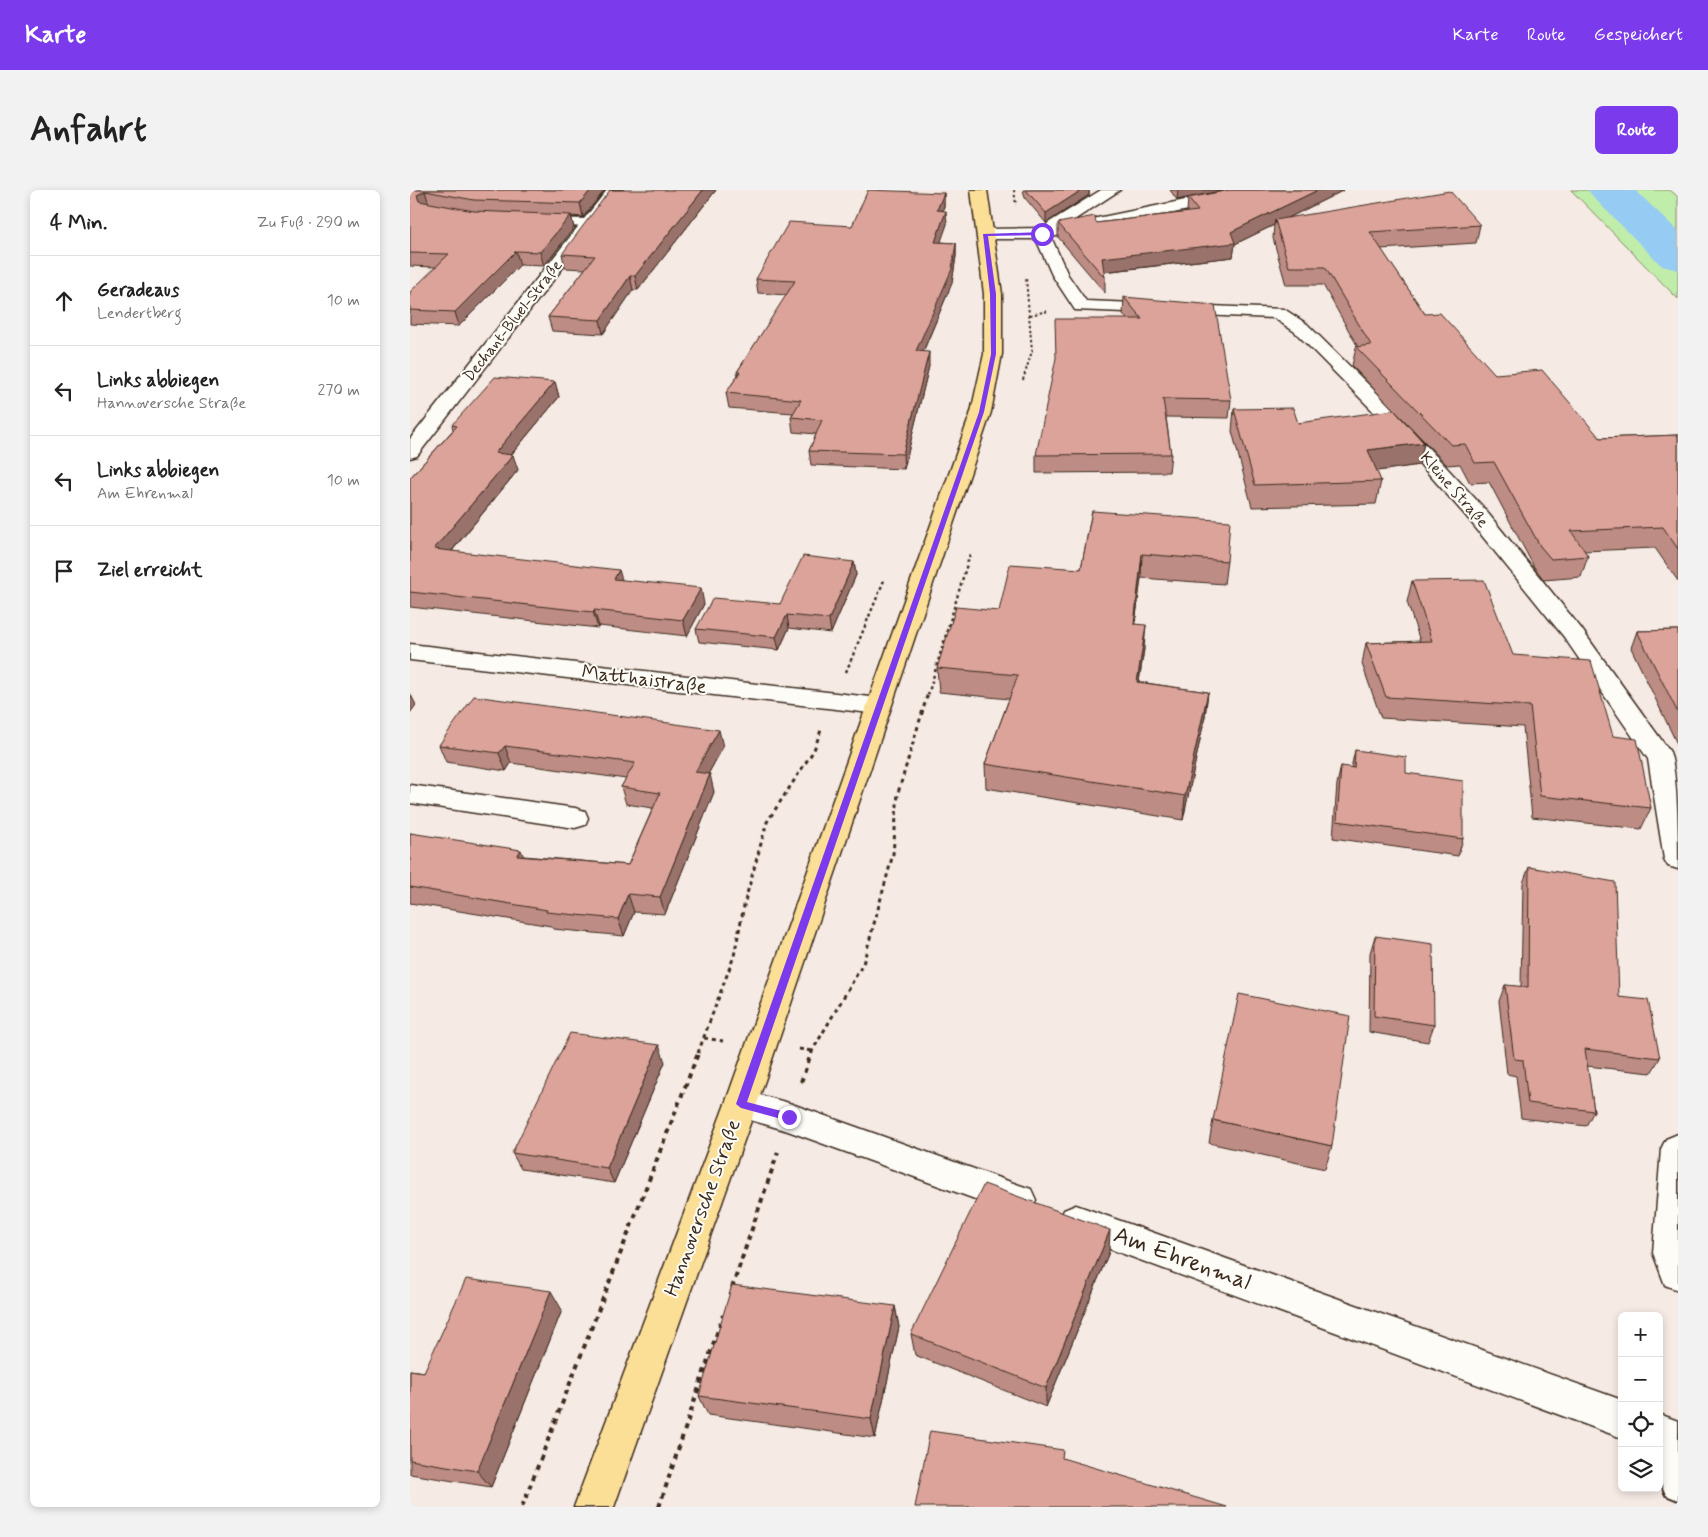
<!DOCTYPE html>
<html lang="de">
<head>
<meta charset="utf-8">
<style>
  :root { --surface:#fff; --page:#f2f2f2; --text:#222; --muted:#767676; --line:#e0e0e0; --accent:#7c3aed }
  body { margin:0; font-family:Mynerve,sans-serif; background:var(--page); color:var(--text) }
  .controls { position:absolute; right:15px; bottom:15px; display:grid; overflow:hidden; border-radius:8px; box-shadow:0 2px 8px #0003 }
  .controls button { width:45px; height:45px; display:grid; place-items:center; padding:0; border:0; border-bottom:1px solid var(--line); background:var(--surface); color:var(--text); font:25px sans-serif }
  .stop { position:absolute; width:15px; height:15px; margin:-11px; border:4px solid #7c3aed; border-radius:50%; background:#fff }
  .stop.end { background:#7c3aed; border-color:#fff; box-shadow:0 1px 5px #0008 }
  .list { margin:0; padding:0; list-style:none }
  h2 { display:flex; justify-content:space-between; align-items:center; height:65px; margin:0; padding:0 20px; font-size:21px }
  h2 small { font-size:16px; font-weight:400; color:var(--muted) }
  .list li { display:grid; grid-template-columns:32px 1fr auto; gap:15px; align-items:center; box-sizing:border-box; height:90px; padding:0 20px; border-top:1px solid var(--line) }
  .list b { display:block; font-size:19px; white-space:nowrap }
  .list p { margin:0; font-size:16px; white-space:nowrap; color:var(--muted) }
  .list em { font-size:16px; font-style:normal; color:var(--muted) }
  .icon { flex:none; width:28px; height:28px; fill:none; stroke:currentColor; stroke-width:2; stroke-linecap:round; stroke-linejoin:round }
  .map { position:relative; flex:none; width:1268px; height:1317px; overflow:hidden; border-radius:8px }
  header { display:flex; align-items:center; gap:30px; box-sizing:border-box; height:70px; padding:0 25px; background:var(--accent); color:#fff }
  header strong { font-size:24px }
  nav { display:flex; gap:28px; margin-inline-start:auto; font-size:18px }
  .intro { display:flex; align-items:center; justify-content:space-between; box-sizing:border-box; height:120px; padding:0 30px }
  h1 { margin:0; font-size:35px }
  .button { padding:12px 22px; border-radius:8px; background:var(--accent); color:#fff; font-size:18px; font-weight:700 }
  main { display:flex; gap:30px; padding:0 30px }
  aside { flex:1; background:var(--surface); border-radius:8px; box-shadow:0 2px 8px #0003 }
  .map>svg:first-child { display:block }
  .green { fill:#c1edaa; stroke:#7e8c64 }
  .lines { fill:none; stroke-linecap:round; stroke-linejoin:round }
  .river { fill:#96cbf4; fill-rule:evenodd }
  .service-casing { stroke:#3b2a1e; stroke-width:4 }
  .minor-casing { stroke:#3b2a1e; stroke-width:3 }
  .primary-casing { stroke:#3b2a1e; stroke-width:3 }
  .path-far3 { stroke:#3b2a1e; stroke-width:2; stroke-dasharray:2.5 2.5; stroke-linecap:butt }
  .path-far2 { stroke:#3b2a1e; stroke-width:2.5; stroke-dasharray:3 3; stroke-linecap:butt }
  .path-far1 { stroke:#3b2a1e; stroke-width:3; stroke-dasharray:4 4; stroke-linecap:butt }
  .path { stroke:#3b2a1e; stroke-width:4; stroke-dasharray:5 5; stroke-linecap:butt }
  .service { fill:#fdfcf7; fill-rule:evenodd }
  .minor { fill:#fdfcf7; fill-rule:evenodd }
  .primary { fill:#fbdf96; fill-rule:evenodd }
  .wall { fill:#bd8c84; stroke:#3b2a1e }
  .shaded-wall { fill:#9a726c; stroke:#3b2a1e }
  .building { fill:#dca39a; stroke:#3b2a1e }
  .route { fill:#7c3aed }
  .labels { text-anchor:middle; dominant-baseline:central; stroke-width:4; stroke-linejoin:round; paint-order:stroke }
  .far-street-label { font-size:16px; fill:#3b2a1e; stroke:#fdfcf7 }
  .street-label { font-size:20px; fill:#3b2a1e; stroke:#fdfcf7 }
  .near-street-label { font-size:24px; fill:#3b2a1e; stroke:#fdfcf7 }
</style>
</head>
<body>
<header>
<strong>Karte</strong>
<nav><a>Karte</a><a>Route</a><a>Gespeichert</a></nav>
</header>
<div class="intro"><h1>Anfahrt</h1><a class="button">Route</a></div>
<main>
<aside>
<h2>4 Min.<small>Zu Fuß · 290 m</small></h2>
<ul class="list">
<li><svg class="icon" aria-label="ahead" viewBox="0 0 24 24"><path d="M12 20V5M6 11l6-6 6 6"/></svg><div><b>Geradeaus</b><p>Lendertberg</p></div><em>10 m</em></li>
<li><svg class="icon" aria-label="left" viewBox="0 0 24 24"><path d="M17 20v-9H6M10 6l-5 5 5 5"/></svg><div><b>Links abbiegen</b><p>Hannoversche Straße</p></div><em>270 m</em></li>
<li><svg class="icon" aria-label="left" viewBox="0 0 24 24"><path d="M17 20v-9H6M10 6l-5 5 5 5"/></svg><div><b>Links abbiegen</b><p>Am Ehrenmal</p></div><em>10 m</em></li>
<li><svg class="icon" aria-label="arrive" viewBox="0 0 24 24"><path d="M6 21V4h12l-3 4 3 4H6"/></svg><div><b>Ziel erreicht</b></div></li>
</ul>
</aside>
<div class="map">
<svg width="1268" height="1317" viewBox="0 0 1268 1317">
  <rect width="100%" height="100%" fill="#f6eae4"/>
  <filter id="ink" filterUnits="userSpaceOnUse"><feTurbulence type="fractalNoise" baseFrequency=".02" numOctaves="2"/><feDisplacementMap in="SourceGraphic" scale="10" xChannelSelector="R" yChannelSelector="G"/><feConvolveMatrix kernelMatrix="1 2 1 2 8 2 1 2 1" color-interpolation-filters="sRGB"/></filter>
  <g filter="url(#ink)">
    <path class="green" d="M1161,0h99l8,7v102z"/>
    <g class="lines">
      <path class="river" d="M1178,0h47l43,41v39l-16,-4 -67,-67z"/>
      <defs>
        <path id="service" d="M130,28l51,1 7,4 -7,4 -56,-2 -2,-3z
          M1251,1226l12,5 5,13v66l-12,-5 -7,-17z"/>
        <path id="minor" d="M197,0h16l-206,266 -7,2v-19z
          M691,0h19l-52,34 166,-34h24l-3,3 -31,10 -173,34 17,38 18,26 198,8 23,15 79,78 96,104 98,121 90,125c8,23 8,88 8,117l-10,-3 -4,-7 -16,-100 -84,-122 -98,-121 -94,-106 -77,-78 -21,-14 -199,-8 -23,-35 -16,-36h-50l-8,-5 8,-5 61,-1 -1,-2 2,-3z
          M0,454l469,54 9,2 3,6 -3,6 -9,2 -469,-54z
          M0,595l165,23 10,3 3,7 -3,7 -10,3 -165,-25z
          M331,900l48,13 230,82 12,4 5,11 -5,11 -12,4 -231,-84 -58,-17 -5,-10 5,-10z
          M1268,944v156l-13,-5 -12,-32 8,-104 5,-10z
          M666,1015l546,195v38l-558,-206 -5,-11 5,-11z
          M1249,1224l19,7v38l-19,-7z"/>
        <path id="primary" d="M561,0h16l15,104v60l-11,58 -234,692 -143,403h-40l151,-403 246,-692 13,-58v-60z"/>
      </defs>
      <use href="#service" class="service-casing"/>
      <use href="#minor" class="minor-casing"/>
      <use href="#primary" class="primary-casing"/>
      <path class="path-far3" d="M604,0l2,15
        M620,125l18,-4
        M613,190l9,-29 -6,-73"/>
      <path class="path-far2" d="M436,482l39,-94
        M518,505l42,-141"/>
      <path class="path-far1" d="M294,848l19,3
        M389,859l13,2
        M288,863l36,-97 11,-55 22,-79 47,-72 7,-20
        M401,863l52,-89 30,-110 5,-61 30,-100"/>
      <path class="path" d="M391,892l11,-31
        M322,1098l46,-136
        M112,1317l177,-456
        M249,1317l64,-192"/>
      <use href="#service" class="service"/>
      <use href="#minor" class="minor"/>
      <use href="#primary" class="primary"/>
    </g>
    <path class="wall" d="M0,0h195l-22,27 -12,-1 3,12 -30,38 -24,-1 -61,61 -49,-2v-14l25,-43 -25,-1z
      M306,0l-78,100h-5l-30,44 -51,-3 -4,-14 37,-48 -20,-1 -3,-14z
      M613,0h66v5l-43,28 -21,-25z
      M760,0h55l-48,10z
      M819,0h115l-56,28 192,7 -4,18 -95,6 44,65 70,60 105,64 78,-3v146l-23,-33 -71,3 4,5 -7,21 -37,3 -10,-13 -45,-85 -19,1 -10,-19 -13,1 -95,-99 4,-19h2l-35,-62h-37l-13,-47 1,-13 -39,19 -2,13 -129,15 1,6v15l-47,-56v-14h38l91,-11 1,-14z
      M534,3v13l-1,4 4,14 -7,18 16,1v13l-4,27 -29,69 6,14 -25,103 -93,-4 -2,-14 7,-17 -23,-2 -2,-15 2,-4 -64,-5 -3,-15 12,-18 -1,-3 50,-77 -29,-2 -2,-14 96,-53z
      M714,107l107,103 -2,18 -63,-1 5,37 -2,18 -133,1v-18l91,-136 -4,-5z
      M145,192l4,15 -48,58 7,15 -66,81 170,29 82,24 -17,32 -88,-10 -1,2 -188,-21v-129l43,-48 -1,-5z
      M824,219l64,14 126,20 -5,22 -43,6 5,10 -5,23 -124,3 -20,-76z
      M682,321l135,50 -3,23 -83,-6 -6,46 9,25 -5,33 69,10 -3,24 -22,104 -197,-32 -1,-24 24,-65 -70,-7 -2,-24 62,-57 82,-42z
      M444,372l2,13 -25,58 -42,-5 -10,22 -80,-8 -3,-13 84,-25z
      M1002,391l101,74 100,81 38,72 -10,21 -109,-12 -9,-90 -142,-9 -19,-54 4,-21 54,-2 -13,-39z
      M1268,440v116l-47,-98 6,-17z
      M29,555l284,2 -15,27 6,18 -49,122 -31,-2 -10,24 -71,-7 -2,-3 -141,-23v-70l114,23 104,9 25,-57 -27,-4 -5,-17 5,-8 -115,-16 -5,8 -60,-9z
      M945,560l51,23 57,66 -5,17 -125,-18 4,-54 4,-18 10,2z
      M1119,677l90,130 41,61 -9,15 -64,-7 7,45 -8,15 -65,-8 -5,-42 -9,-2 -8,-73 6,-16 16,2 2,-104z
      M965,746l59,89 -6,17 -59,-10 1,-79z
      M255,872l-51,121 -93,-14 -9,-16z
      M803,930l119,26 -7,23 -116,-26z
      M699,1062l-63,155 -131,-52 -4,-21z
      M485,1116l4,21 -24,111 -167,-23 -9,-19z
      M152,1120l-71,177 -81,-13v-104l14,2z"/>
    <path class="shaded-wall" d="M181,0h14l-22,27 -3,-14z
      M293,0h13l-78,100 -3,-14z
      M672,0h7v5l-43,28v-10z
      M768,0h47l-48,10z
      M908,0h26l-68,34 -1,-4 -1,5 -39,19 -2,13 -132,15 1,-14 129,-26z
      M15,1l4,13 -8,4 -4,-13z
      M534,3v13l-6,17 -1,-13z
      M536,21l1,13 -11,32 -1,-14z
      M161,25l3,13 -30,38 -4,-14z
      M546,53v13l-4,27 -35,83 -1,-15z
      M106,61l4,14 -61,61 -4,-14z
      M220,86l3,14 -30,44 -3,-14z
      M519,162v14l-25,103 -1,-15z
      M145,192l4,15 -59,71 -5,-15z
      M1014,253l-5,22 -55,8 4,-23z
      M103,265l5,15 -78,95 -6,-16z
      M732,364l-1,24 -9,69 2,-23z
      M444,372l2,13 -25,58 -2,-14z
      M209,380l5,16 -10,-7z
      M291,398l3,16 -17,32 -4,-16z
      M184,420l5,16 -1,2 -5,-16z
      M377,425l2,13 -10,22 -3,-13z
      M736,435l-2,24 -9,57 2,-24z
      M798,502l-3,24 -22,104 2,-24z
      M0,503l6,12 -6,8z
      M309,540l4,17 -23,42 -5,-17z
      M95,556l6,17 -5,8 -7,-18z
      M300,584l4,18 -49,122 -5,-17z
      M111,660l7,17 -11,-11z
      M218,704l6,18 -10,24 -6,-17z
      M249,855l6,17 -51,121 -7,-15z
      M700,1040l-1,22 -63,155v-19z
      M141,1101l11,19 -71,177 -14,-16z
      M485,1116l4,21 -24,111 -4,-19z"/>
    <path class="building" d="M0,0h181l-11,13 -106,-3 -49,-9 -8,4 2,6 55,10 97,4 -31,37 -24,-1 -61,61 -45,-2v-18l39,-38 -39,-1z
      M200,0h93l-68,86h-5l-30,44 -52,-3 47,-61 -33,-2z
      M458,0l76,3 -7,17 9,1 -11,31 21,1 -4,26 -36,82 13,1 -26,102 -94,-3 13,-31 -31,-3 10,-17 -75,-7 14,-21h-3l58,-91 -39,-2 33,-57 63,4z
      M616,0h56l-36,23z
      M819,0h89l-87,42 4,11 -133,15 3,20 -47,-55 37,-7 1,7 102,-12 -10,-13z
      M1040,1l30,34 -110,7 55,82 15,-1 55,61 47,-4 58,68 78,-3v114l-15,-22 -92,4 17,25 -37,3 -11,-13 -46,-84 -19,1 -10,-19 -14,1 -95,-98 15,-2 -46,-78h-36l-14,-47z
      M714,107l91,8 16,95 -68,-1 8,55 -135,1 20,-97 -1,-39h87z
      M85,187l60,5 -60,71 18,2 -79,94 185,21 -5,9 87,9 -18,32 -89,-10 -1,2 -183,-20v-114l47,-52 -5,-1z
      M883,218l5,15 96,-13 30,33 -56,7 13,31 -126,4 -21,-76z
      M682,321l138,10 -3,40 -85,-7 -8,70 12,1 -9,57 71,10 -23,104 -200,-32 33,-89 -81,-7 19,-61 43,4 11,-47 71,5z
      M393,366l51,6 -25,57 -42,-4 -11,22 -80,-8 17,-31 67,6z
      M1074,390l29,75 78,6 22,75 24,3 14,69 -111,-12 -10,-90 -144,-9 -20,-54 66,-2 -20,-60z
      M1268,440v83l-41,-82z
      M64,506l245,34 -24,42 15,2 -50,123 -32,-3 -10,25 -72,-7 1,-2 -137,-23v-54l111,17 -4,6 111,9 32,-72 -39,-6 14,-24 -130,-17 -6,7 -60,-8z
      M945,560l51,7v16l57,8v58l-126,-18 4,-55 13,2z
      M1119,677l86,15 4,115 29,3 12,58 -75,-9 9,62 -66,-8 -5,-43 -9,-1 -9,-74 23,2z
      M965,746l58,8 1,81 -60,-9z
      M829,804l111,22 -18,130 -119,-26z
      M160,843l89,12 -52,123 -95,-15z
      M574,994l126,46 -64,158 -135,-54z
      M56,1089l85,12 -74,180 -67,-11v-90l14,2z
      M322,1095l163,21 -24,113 -172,-23z
      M520,1241l133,19 -1,8 165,49h-312z"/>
  </g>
  <path class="route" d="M632,42l1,3 -55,1 8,58v60l-12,58 -237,690 42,11 5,4 -5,4 -48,-13 -5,-4 243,-692 12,-58 -1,-60 -7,-60z"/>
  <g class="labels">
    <g class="far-street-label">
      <text transform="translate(103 131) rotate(-52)">Dechant-Bluel-Straße</text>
      <text transform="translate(1044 300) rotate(49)">Kleine Straße</text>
    </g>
    <g class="street-label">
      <text transform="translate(234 490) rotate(7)">Matthaistraße</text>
      <text transform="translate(293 1018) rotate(-70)">Hannoversche Straße</text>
    </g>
    <g class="near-street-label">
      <text transform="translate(772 1069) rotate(20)">Am Ehrenmal</text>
    </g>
  </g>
</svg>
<div class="controls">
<button>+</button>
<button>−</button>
<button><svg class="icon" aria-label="locate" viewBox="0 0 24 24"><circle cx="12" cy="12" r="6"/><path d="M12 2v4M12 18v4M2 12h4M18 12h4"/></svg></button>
<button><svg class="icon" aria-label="layers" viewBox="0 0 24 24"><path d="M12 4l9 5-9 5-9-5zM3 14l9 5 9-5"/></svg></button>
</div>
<div class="stop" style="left:632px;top:44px"></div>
<div class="stop end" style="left:379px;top:927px"></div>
</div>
</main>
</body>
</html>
